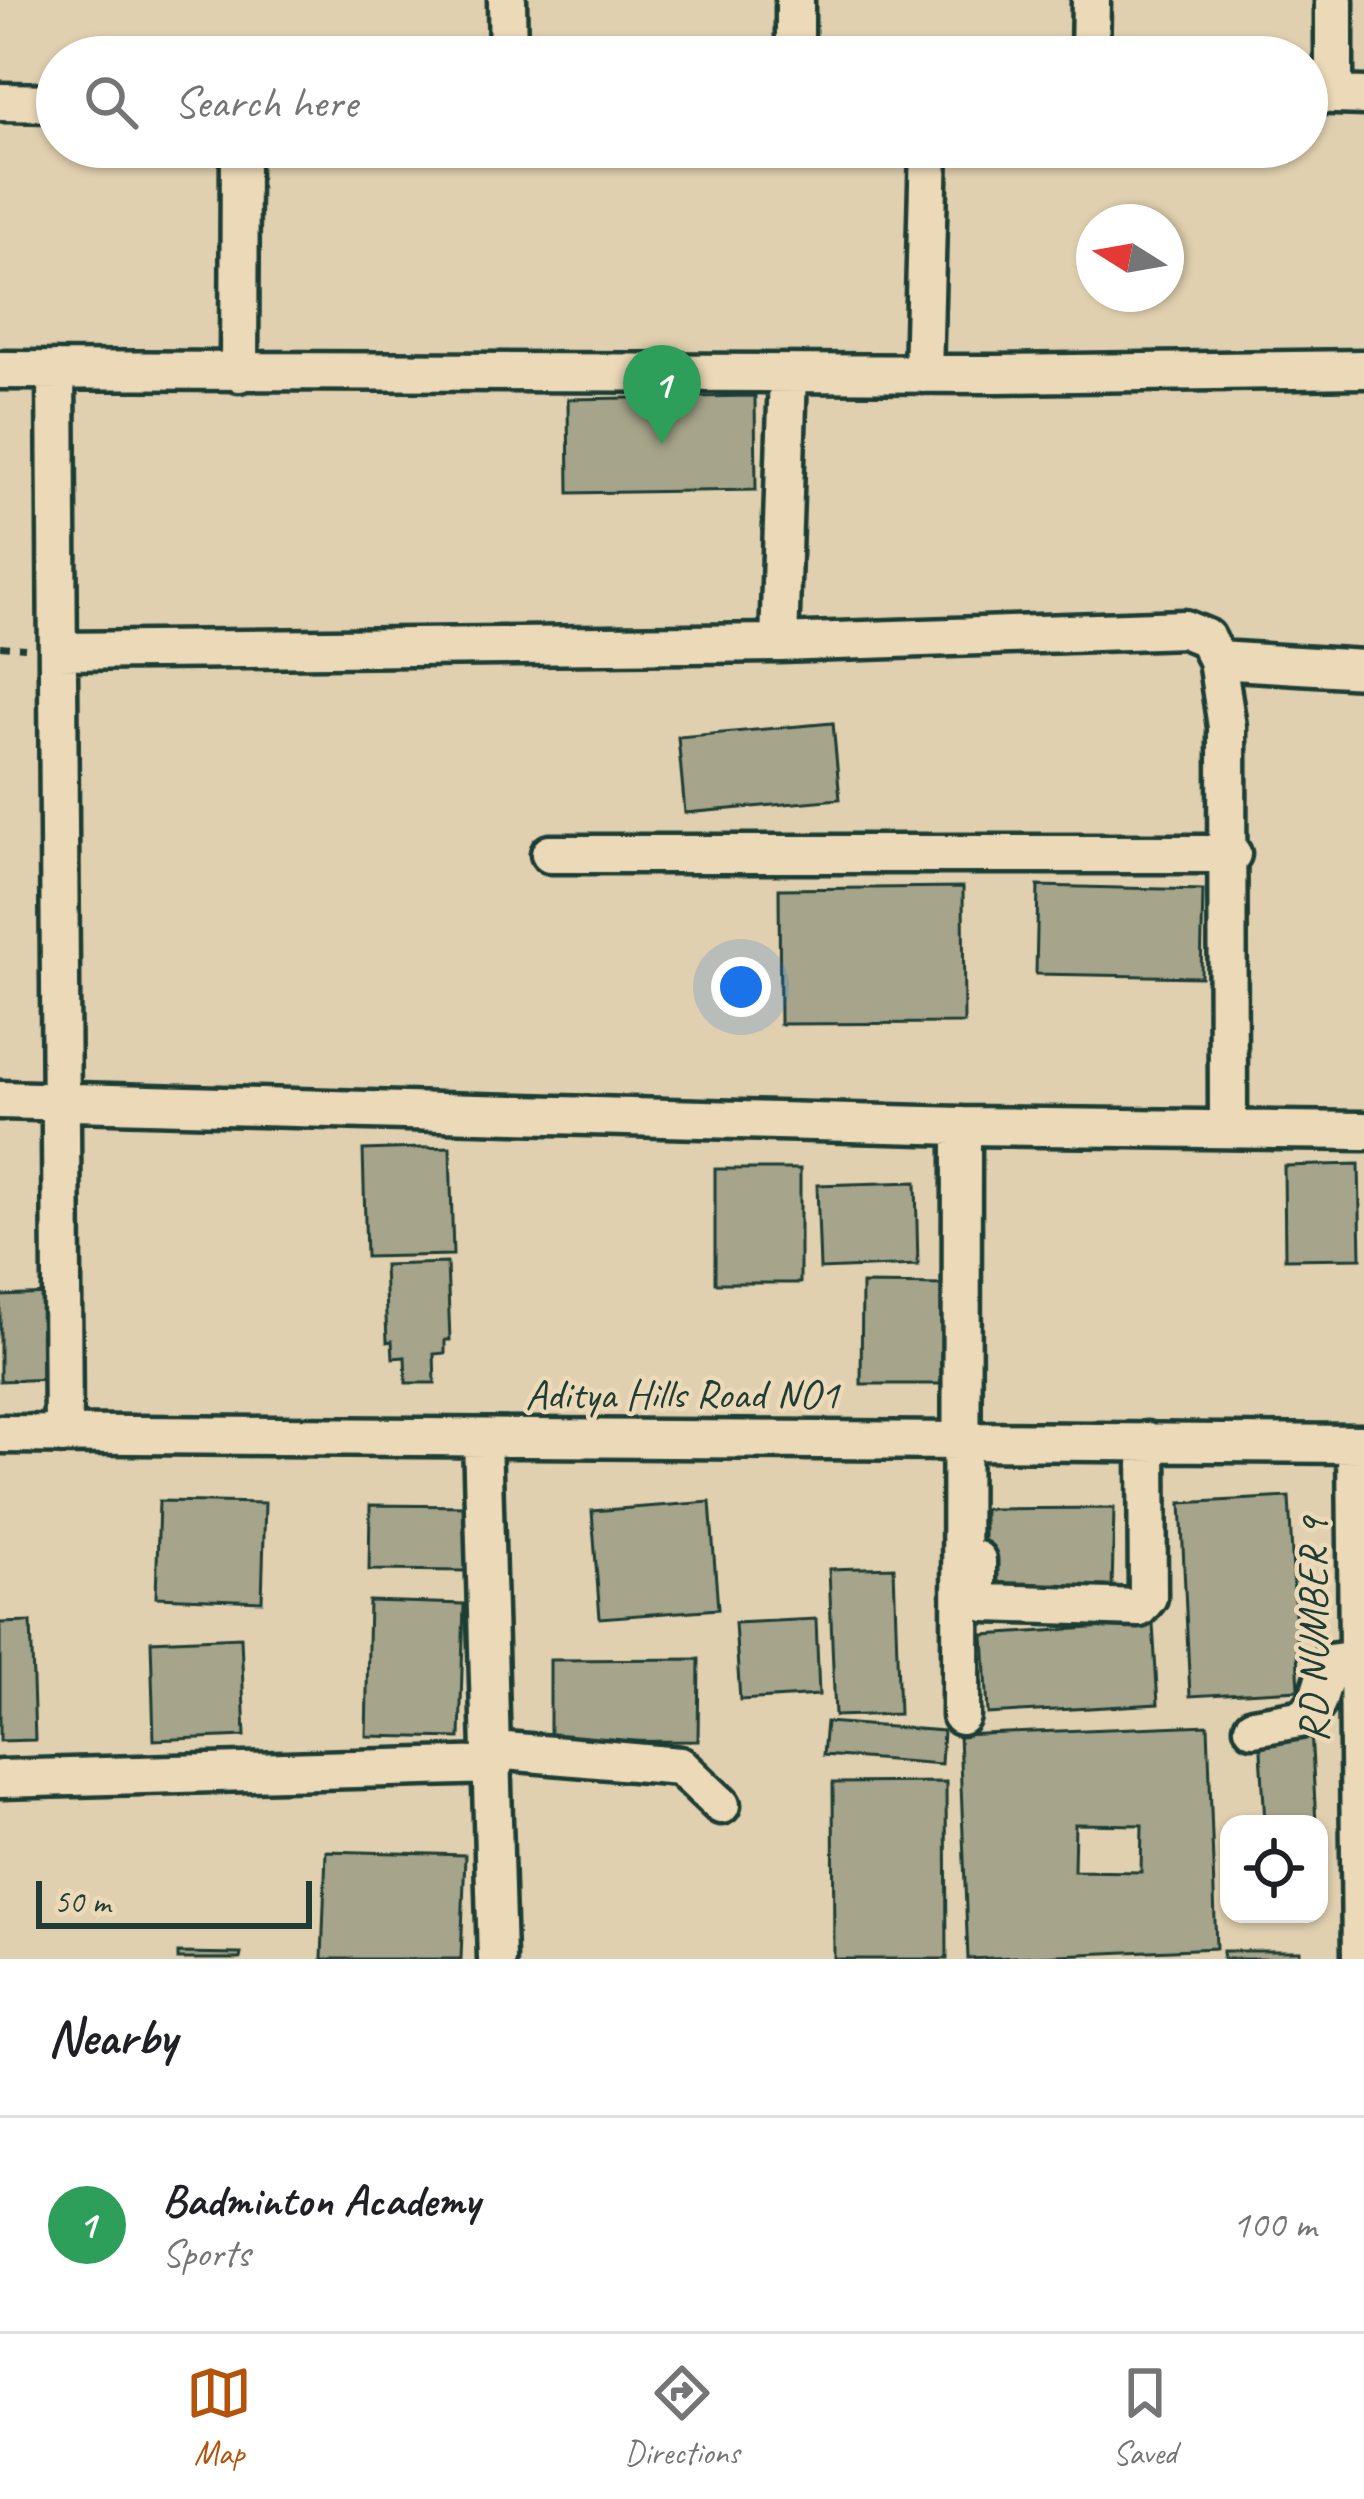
<!DOCTYPE html>
<html lang="en">
<head>
<meta charset="utf-8">
<style>
  :root { --surface:#fff; --page:#f2f2f2; --text:#202124; --muted:#757577; --line:#e0e0e0; --accent:#b45309 }
  body { margin:0; font-family:Caveat,sans-serif; background:var(--page); color:var(--text) }
  .controls { position:absolute; right:36px; bottom:36px; display:grid; overflow:hidden; border-radius:24px; box-shadow:0 3px 9px #0004 }
  .controls button { width:108px; height:108px; display:grid; place-items:center; padding:0; border:0; border-bottom:3px solid var(--line); background:var(--surface); color:var(--text); font:60px sans-serif }
  .compass { position:absolute; left:1076px; top:204px; width:108px; height:108px; border-radius:50%; background:var(--surface); box-shadow:0 3px 9px #0004; rotate:281deg }
  .scale { position:absolute; left:36px; bottom:30px; width:276px; box-sizing:border-box; padding-left:12px; border:6px solid #1f3d34; border-top:0; font-size:33px; line-height:42px; white-space:nowrap; color:#1f3d34; -webkit-text-stroke:9px #ecd9b7; paint-order:stroke }
  .you { position:absolute; left:741px; top:987px; width:42px; height:42px; margin:-30px; border:9px solid #fff; border-radius:50%; background:#1a73e8; box-shadow:0 0 0 18px #1a73e833 }
  .badge { display:grid; place-items:center; width:78px; height:78px; border-radius:50%; background:var(--accent); color:#fff; font-size:39px; font-weight:700 }
  .pin { position:absolute; translate:-50% -99px; filter:drop-shadow(0 3px 6px #0008) }
  .pin::after { content:''; position:absolute; top:63px; width:42px; height:36px; background:inherit; clip-path:polygon(0 0,100% 0,50% 100%) }
  .list { margin:0; padding:0; list-style:none }
  h2 { display:flex; justify-content:space-between; align-items:center; height:156px; margin:0; padding:0 48px; font-size:51px }
  h2 small { font-size:39px; font-weight:400; color:var(--muted) }
  .list li { display:grid; grid-template-columns:78px 1fr auto; gap:36px; align-items:center; box-sizing:border-box; height:216px; padding:0 48px; border-top:3px solid var(--line) }
  .list b { display:block; font-size:45px; white-space:nowrap }
  .list p { margin:0; font-size:39px; white-space:nowrap; color:var(--muted) }
  .list em { font-size:39px; font-style:normal; color:var(--muted) }
  .icon { flex:none; width:66px; height:66px; fill:none; stroke:currentColor; stroke-width:2; stroke-linecap:round; stroke-linejoin:round }
  .map { position:relative; flex:none; width:1364px; height:1959px; overflow:hidden }
  .search { position:absolute; background:var(--surface); box-shadow:0 3px 9px #0004; left:36px; right:36px; top:36px; height:132px; display:flex; align-items:center; gap:30px; box-sizing:border-box; padding:0 42px; border-radius:66px; color:var(--muted); font-size:45px }
  .sheet { height:372px; background:var(--surface) }
  nav { display:flex; justify-content:space-around; align-items:center; box-sizing:border-box; height:168px; border-top:3px solid var(--line); background:var(--surface); font-size:33px; color:var(--muted) }
  nav a { display:grid; justify-items:center; gap:6px }
  nav .on { color:var(--accent) }
  .map>svg:first-child { display:block }
  .building { fill:#a6a48a; stroke:#1f3d34; stroke-width:3; fill-rule:evenodd }
  .lines { fill:none; stroke-linecap:round; stroke-linejoin:round }
  .minor-casing { stroke:#1f3d34; stroke-width:45 }
  .path { stroke:#1f3d34; stroke-width:6; stroke-dasharray:9 9; stroke-linecap:butt }
  .minor { stroke:#ecd9b7; stroke-width:36 }
  .labels { text-anchor:middle; dominant-baseline:central; stroke-width:9; stroke-linejoin:round; paint-order:stroke }
  .street-label { font-size:42px; fill:#1f3d34; stroke:#ecd9b7 }
</style>
</head>
<body>
<div class="map">
<svg width="1364" height="1959" viewBox="0 0 1364 1959">
  <rect width="100%" height="100%" fill="#e0d0af"/>
  <filter id="ink" filterUnits="userSpaceOnUse"><feTurbulence type="fractalNoise" baseFrequency=".00833" numOctaves="2"/><feDisplacementMap in="SourceGraphic" scale="24" xChannelSelector="R" yChannelSelector="G"/><feConvolveMatrix kernelMatrix="1 2 1 2 8 2 1 2 1" color-interpolation-filters="sRGB"/></filter>
  <g filter="url(#ink)">
    <path class="building" d="M755,396l1,94 -187,3 -1,-94z
      M833,723l7,76 -155,14 -7,-76z
      M1038,886l165,4 -2,87 -165,-3z
      M963,887l1,136 -184,1 -1,-135z
      M450,1147l3,108 -87,2 -3,-107z
      M1359,1164l2,94 -76,1 -1,-93z
      M715,1169h85v114h-85z
      M916,1182l2,83 -98,4 -3,-84z
      M447,1263l3,77h-5v13l-11,1 1,29h-29l-1,-26 -12,1 -1,-17 -5,1 -3,-77z
      M862,1284l87,1 -1,99h-87z
      M50,1294l4,85 -54,2v-85z
      M1289,1497l10,193 -109,6 -9,-193z
      M159,1501l106,2 -3,98 -106,-4z
      M710,1502l8,107 -118,9 -8,-107z
      M370,1505l101,1 -1,65 -101,-1z
      M1114,1508l-2,83 -128,-2v-80z
      M894,1567l5,147 -64,2 -6,-147z
      M369,1601l95,3 -4,134 -94,-2z
      M816,1619l3,76 -79,5 -5,-77z
      M31,1622l4,118 -35,1v-118z
      M1153,1624l5,80 -170,10 -4,-79z
      M241,1637l4,99 -91,4 -3,-99z
      M699,1659l-1,82 -148,1v-82z
      M826,1722l117,9 -2,33 -118,-9z
      M1208,1725l8,223 -248,11 -9,-224zM1075,1824l67,1 -1,47 -67,-1z
      M1311,1729l5,95h-51l-5,-92z
      M946,1782l1,177h-113l-1,-176z
      M326,1851l139,4 -4,104h-139z
      M1223,1951h77v8h-77z
      M178,1953l63,1 -1,5h-62z"/>
    <g class="lines">
      <defs>
        <path id="minor" d="M507,0l1,57
          M1334,0v95
          M795,57v-57
          M1090,57l1,-57
          M1307,94l57,2
          M0,102l57,1
          M0,370l996,4 368,-5
          M56,370l7,1065
          M239,373l1,-226
          M923,374l6,-227
          M779,643l9,-269
          M58,651l721,-8 405,-14 22,9 11,22 10,67 1,402
          M1217,660l147,9
          M550,854h682
          M0,1100l962,26
          M0,1434l1364,10
          M482,1438l15,521
          M1356,1444l5,515
          M977,1560v36l9,7 153,5 9,-11 -1,-156
          M961,1716l1,-590 402,5
          M1253,1727l52,-9 12,-16 12,-39 29,-4
          M493,1750l187,16 41,39
          M0,1779l494,-14"/>
      </defs>
      <use href="#minor" class="minor-casing"/>
      <path class="path" d="M0,646l25,2"/>
      <use href="#minor" class="minor"/>
    </g>
  </g>
  <g class="labels">
    <g class="street-label">
      <text x="682" y="1394">Aditya Hills Road NO1</text>
      <text transform="translate(1313 1630) rotate(-90)">RD NUMBER 9</text>
    </g>
  </g>
</svg>
<div class="controls">
<button><svg class="icon" aria-label="locate" viewBox="0 0 24 24"><circle cx="12" cy="12" r="6"/><path d="M12 2v4M12 18v4M2 12h4M18 12h4"/></svg></button>
</div>
<svg class="compass" viewBox="-18 -18 36 36"><path d="M0-13l5 13h-10z" fill="#e53935"/><path d="M0 13l5-13h-10z" fill="#757577"/></svg>
<div class="scale">50 m</div>
<div class="you"></div>
<div class="pin badge" style="left:662px;top:444px;background:#2e9e5b">1</div>
<div class="search"><svg class="icon" aria-label="search" viewBox="0 0 24 24"><circle cx="10" cy="10" r="6"/><path d="M15 15l6 6"/></svg>Search here</div>
</div>
<section class="sheet">
<h2>Nearby<small></small></h2>
<ul class="list">
<li><span class="badge" style="background:#2e9e5b">1</span><div><b>Badminton Academy</b><p>Sports</p></div><em>100 m</em></li>
</ul>
</section>
<nav>
<a class="on"><svg class="icon" aria-label="map" viewBox="0 0 24 24"><path d="M3 6l6-2 6 2 6-2v14l-6 2-6-2-6 2zM9 4v14M15 6v14"/></svg>Map</a>
<a><svg class="icon" aria-label="directions" viewBox="0 0 24 24"><path d="M12 3l9 9-9 9-9-9zM9 14v-3h6M13 9l2 2-2 2"/></svg>Directions</a>
<a><svg class="icon" aria-label="saved" viewBox="0 0 24 24"><path d="M7 4h10v16l-5-4-5 4z"/></svg>Saved</a>
</nav>
</body>
</html>
